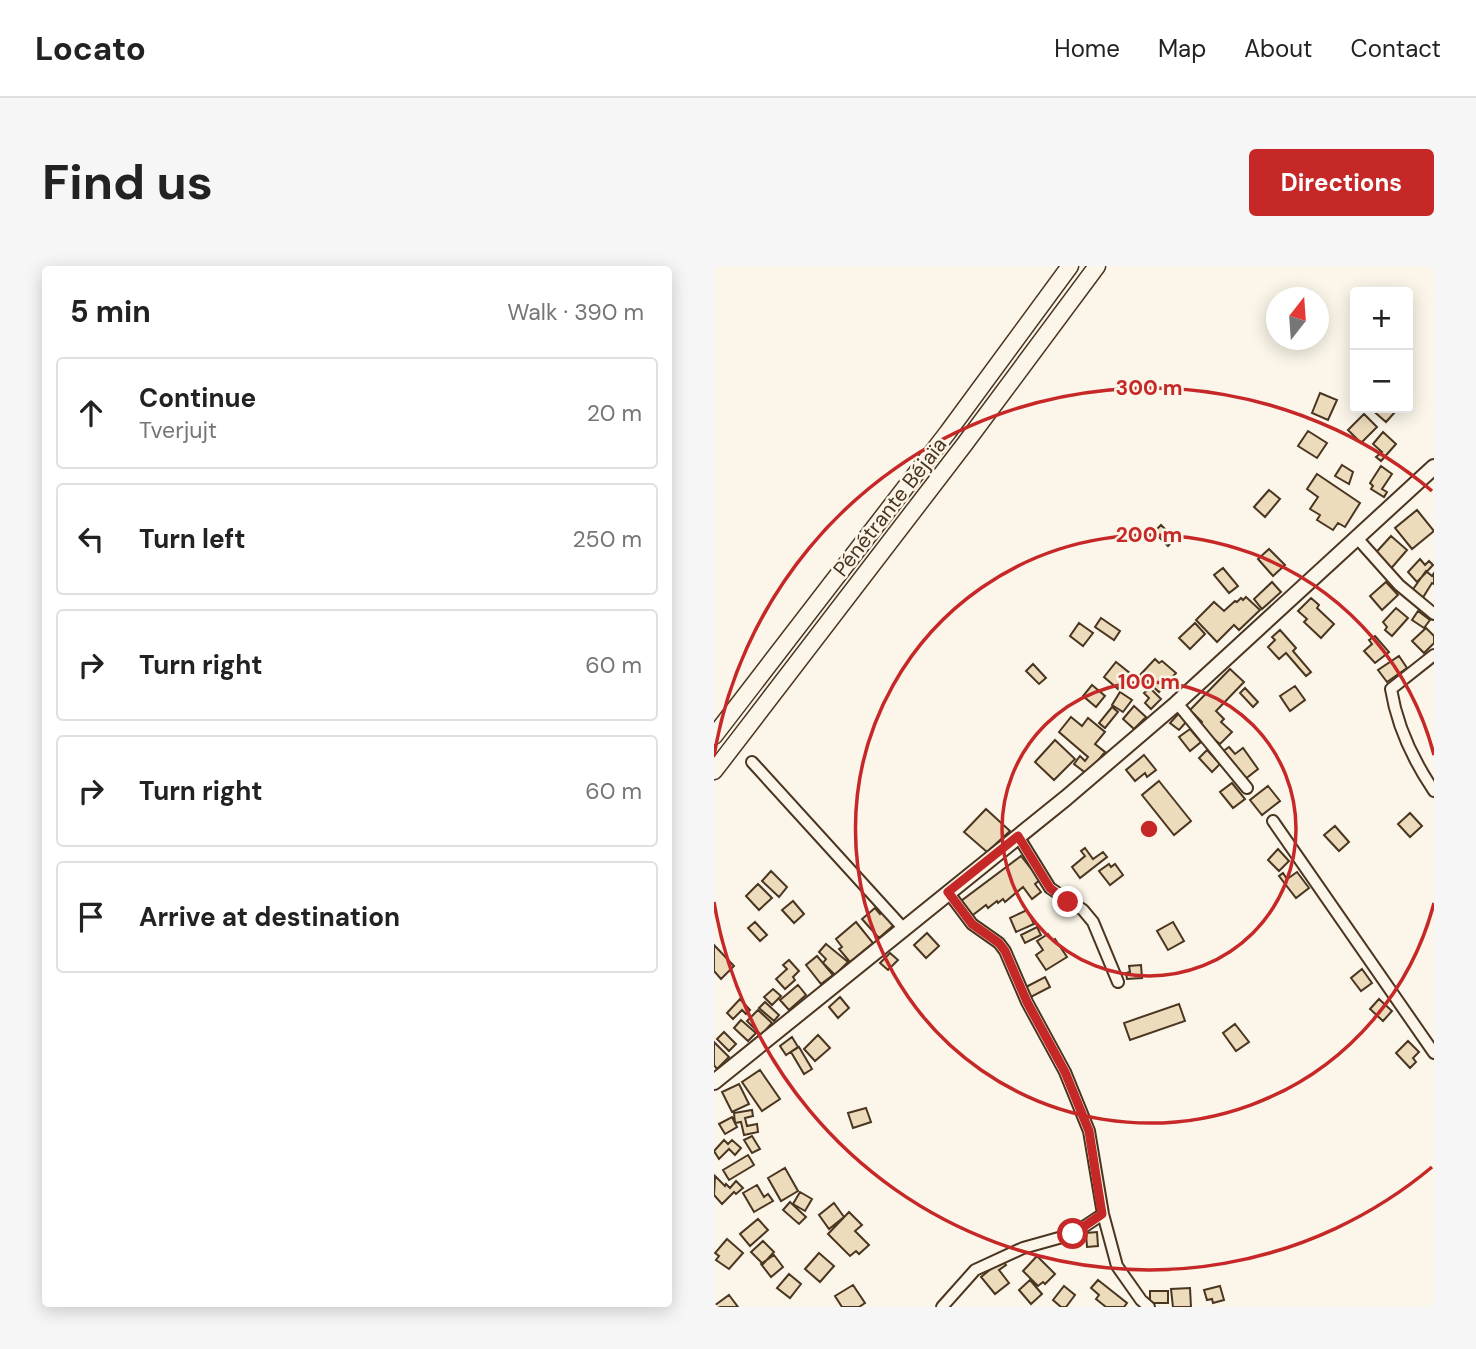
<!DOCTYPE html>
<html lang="en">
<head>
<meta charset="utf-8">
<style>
  :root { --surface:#fff; --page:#f6f6f6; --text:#222; --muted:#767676; --line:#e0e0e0; --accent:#c62828 }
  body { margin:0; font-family:"DM Sans",sans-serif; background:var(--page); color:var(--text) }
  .controls { position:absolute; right:21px; top:21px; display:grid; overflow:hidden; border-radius:7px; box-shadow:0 4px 18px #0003 }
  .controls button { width:63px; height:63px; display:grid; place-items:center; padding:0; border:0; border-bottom:2px solid var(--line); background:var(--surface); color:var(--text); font:35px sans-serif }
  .compass { position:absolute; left:552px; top:21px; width:63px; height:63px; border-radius:50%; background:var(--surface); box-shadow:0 4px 18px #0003; rotate:17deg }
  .stop { position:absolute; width:21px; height:21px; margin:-16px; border:5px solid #c62828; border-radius:50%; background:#fff }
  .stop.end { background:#c62828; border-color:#fff; box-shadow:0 2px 7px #0008 }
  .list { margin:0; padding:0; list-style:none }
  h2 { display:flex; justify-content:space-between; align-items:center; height:91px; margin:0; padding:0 28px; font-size:30px }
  h2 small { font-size:23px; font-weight:400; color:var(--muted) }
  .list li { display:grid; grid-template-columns:46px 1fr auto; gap:21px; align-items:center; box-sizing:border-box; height:112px; margin:0 14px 14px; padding:0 14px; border:2px solid var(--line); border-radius:7px }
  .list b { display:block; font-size:26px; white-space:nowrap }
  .list p { margin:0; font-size:23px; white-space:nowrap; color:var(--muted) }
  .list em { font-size:23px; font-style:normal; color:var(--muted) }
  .icon { flex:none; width:38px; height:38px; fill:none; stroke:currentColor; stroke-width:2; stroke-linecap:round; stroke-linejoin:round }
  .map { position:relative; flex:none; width:720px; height:1041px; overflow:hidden; border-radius:7px }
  header { display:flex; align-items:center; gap:42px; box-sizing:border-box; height:98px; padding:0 35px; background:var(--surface); border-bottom:2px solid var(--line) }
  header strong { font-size:33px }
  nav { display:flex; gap:38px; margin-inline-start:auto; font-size:24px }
  .intro { display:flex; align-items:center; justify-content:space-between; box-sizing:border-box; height:168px; padding:0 42px }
  h1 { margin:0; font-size:49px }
  .button { padding:18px 32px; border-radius:7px; background:var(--accent); color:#fff; font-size:24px; font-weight:700 }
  main { display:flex; gap:42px; padding:0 42px }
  aside { flex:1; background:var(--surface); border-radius:7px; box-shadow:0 4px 18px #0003 }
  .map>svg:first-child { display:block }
  .building { fill:#ecdcbc; stroke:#4a3520; stroke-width:2 }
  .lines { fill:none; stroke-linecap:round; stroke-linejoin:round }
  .minor-casing { stroke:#4a3520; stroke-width:14 }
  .major-casing { stroke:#4a3520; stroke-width:18 }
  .highway-casing { stroke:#4a3520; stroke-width:19 }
  .minor { stroke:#fbf6e9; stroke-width:10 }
  .major { stroke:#fbf6e9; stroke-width:14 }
  .highway { stroke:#fbf6e9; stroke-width:16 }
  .route { stroke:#c62828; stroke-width:9 }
  .ring { fill:none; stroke:#c62828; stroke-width:3.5 }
  .labels { text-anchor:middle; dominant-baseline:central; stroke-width:5; stroke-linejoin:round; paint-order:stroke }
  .street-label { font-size:21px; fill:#4a3520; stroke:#fbf6e9 }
  .centre { fill:#c62828; stroke:#fbf6e9; stroke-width:3.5 }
  .ring-label { font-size:21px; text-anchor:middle; font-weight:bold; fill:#c62828; stroke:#fbf6e9; stroke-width:5; stroke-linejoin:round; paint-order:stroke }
</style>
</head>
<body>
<header>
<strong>Locato</strong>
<nav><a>Home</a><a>Map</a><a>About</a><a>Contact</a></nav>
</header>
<div class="intro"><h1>Find us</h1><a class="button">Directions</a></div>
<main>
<aside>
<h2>5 min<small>Walk · 390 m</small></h2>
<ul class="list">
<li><svg class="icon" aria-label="ahead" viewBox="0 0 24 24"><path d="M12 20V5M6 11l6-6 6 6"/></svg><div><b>Continue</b><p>Tverjujt</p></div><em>20 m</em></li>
<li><svg class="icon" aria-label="left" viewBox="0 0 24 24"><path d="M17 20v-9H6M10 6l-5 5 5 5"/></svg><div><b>Turn left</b></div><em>250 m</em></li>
<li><svg class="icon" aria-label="right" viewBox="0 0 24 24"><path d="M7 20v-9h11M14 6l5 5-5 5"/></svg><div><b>Turn right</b></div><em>60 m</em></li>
<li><svg class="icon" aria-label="right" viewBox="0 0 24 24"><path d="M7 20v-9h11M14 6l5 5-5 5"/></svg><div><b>Turn right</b></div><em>60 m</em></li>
<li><svg class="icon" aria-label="arrive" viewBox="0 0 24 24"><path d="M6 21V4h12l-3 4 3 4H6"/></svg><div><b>Arrive at destination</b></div></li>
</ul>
</aside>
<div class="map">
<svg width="720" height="1041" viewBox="0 0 720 1041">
  <rect width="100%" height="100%" fill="#fbf6e9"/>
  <path class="building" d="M606,127l17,7 -9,20 -16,-7z
    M656,142h21l4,4 -9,10z
    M650,148l13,13 -16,16 -13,-13z
    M594,165l19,12 -10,15 -19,-12z
    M669,166l13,12 -15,17 -5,-4 6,-5 -9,-8z
    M628,199l11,7 -4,12 -14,-8z
    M667,200l11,8 -10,15 5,3 -3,5 -13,-8 2,-3 -3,-3z
    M603,208l43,29 -15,24 -7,-4 -5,7 -16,-10 3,-5 -10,-6 8,-12 -11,-8z
    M555,224l11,9 -15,18 -11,-10z
    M703,244l17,21 -22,18 -17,-21z
    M447,259l14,14 -7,7 -14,-14z
    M677,270l16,14 -19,22 -17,-14z
    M555,283l16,16 -12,11 -15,-17z
    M706,293l5,6 4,-4 4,4 -16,17 -9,-10z
    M509,302l15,18 -9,7 -15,-18z
    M712,305l6,5 2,-3v11l-2,-1 -10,16 -11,-7z
    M558,316l9,10 -19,17 -8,-10z
    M672,316l12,13 -16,15 -12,-14z
    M532,331l14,13 -21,20 -5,-5 -17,17 -21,-22 18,-18 10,9 11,-10 2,1 4,-4 2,2z
    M597,332l8,7 -2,3 17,16 -13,14 -17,-16 3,-3 -9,-8z
    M682,342l12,10 -16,18 -7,-6 2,-3 -4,-5z
    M704,345l12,9 -6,8 -12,-8z
    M387,352l19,13 -6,9 -19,-13z
    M365,357l14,10 -10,13 -13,-10z
    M481,357l10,11 -15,15 -11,-11z
    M712,362l8,8v7l-10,10 -12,-12z
    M566,364l16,18 -3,3 18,21 -5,4 -20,-23 -7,6 -11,-12 7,-7 -3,-3z
    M661,370l14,16 -14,11 -11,-12 8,-7 -3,-4z
    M685,390l8,12 -20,14 -9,-12z
    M441,393l4,4 3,-2 14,12 -17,19 -19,-17z
    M402,396l15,12 -13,15 -14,-12z
    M319,398l13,14 -7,6 -13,-13z
    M516,403l14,13 -28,29 8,8 -3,3 11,10 -12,12 -22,-18 4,-4 -12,-12z
    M378,419l13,11 -9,11 -13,-11z
    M581,420l10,14 -15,11 -10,-15z
    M436,422l11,11 -10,10 -6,-6 4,-5 -5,-5z
    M531,422l13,14 -5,5 -13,-14z
    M406,426l12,8 -9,12 -11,-7z
    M420,440l12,11 -12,12 -11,-10z
    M398,441l6,5 -13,16 -6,-5z
    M466,446l8,8 -9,10 -9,-7z
    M357,451l11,9 6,-8 17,14 -10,12 10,8 -18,22 -13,-10 6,-8 5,5 3,-4 -29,-25z
    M476,463l11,13 -11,9 -11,-14z
    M341,474l20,19 -21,21 -19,-18z
    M515,481l6,7 8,-6 15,21 -14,11 -22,-28z
    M493,484l13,14 -8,8 -13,-14z
    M430,489l12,15 -9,7 -2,-4 -10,8 -9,-11z
    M445,515l32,40 -17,14 -32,-40z
    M518,517l13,16 -12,9 -13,-16z
    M554,520l12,15 -18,14 -12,-15z
    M272,543l24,22 -23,21 -23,-20z
    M696,547l12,13 -12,11 -12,-13z
    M621,560l14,16 -10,9 -15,-16z
    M371,582l8,11 10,-7 4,5 -27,21 -8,-11 13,-11 -4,-5z
    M564,583l11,12 -10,10 -11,-11z
    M307,590l19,24 -5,4 6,8 -9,7 -9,-12 -18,15 -2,-3 -5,4 -1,-2 -9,7 -2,-3 -17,13 -12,-14z
    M395,598l2,3 4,-3 8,11 -13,10 -11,-14z
    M57,605l16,16 -8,10 -17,-16z
    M583,606l12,16 -13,10 -17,-22 4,-3 4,6z
    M44,618l14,14 -13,12 -13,-14z
    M79,635l11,13 -10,9 -12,-13z
    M161,642l5,6 3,-3 12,13 -16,14 -17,-19z
    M313,644l7,14 -18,8 -6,-14z
    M41,656l12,13 -7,6 -12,-13z
    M142,656l17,21 -23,19 -11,-13 3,-2 -6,-8z
    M459,656l11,19 -16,9 -11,-19z
    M323,661l4,8 -16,8 -4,-8z
    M213,667l12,13 -13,12 -12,-13z
    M334,668l5,7 2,-2 12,18 -21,13 -10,-15 7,-5 -6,-9z
    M112,678l22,18 -13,13 -12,-12 3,-4 -7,-7z
    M0,679l20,21 -13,13 -7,-8z
    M176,687l8,7 -10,10 -8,-7z
    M103,690l16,19 -12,9 -15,-19z
    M75,694l10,11 -6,6 2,3 -10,9 -9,-10 11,-10 -4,-4z
    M427,699l1,13 -15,1 -1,-6 4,-1 -1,-6z
    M648,703l10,14 -11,8 -10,-13z
    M331,711l5,10 -21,11 -5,-10z
    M84,719l8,10 -17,15 -9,-10z
    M59,723l8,7 -9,9 -8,-8z
    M126,731l9,11 -11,10 -9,-11z
    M26,733l10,11 -4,4 -4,-4 -9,9 -6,-6z
    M665,733l13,12 -9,10 -13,-12z
    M51,736l14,13 -5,6 -15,-13z
    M465,738l6,17 -55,19 -6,-17z
    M44,744l14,13 -11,12 -14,-14z
    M27,754l15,13 -8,8 -14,-13z
    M521,758l14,18 -13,9 -13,-18z
    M10,766l12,12 -7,7 -12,-12z
    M104,769l12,13 -15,13 -11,-12z
    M78,771l6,10 -12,8 -6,-9z
    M694,775l11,11 -6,6 3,4 -6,6 -14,-15z
    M0,776l15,15 -12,12 -3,-4z
    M85,781l13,22 -8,5 -13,-22z
    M46,804l20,29 -18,12 -20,-29z
    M25,818l10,20 -17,8 -10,-20z
    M152,842l5,14 -18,6 -5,-15z
    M38,844l1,6 -8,2 2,8 10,-2 1,8 -14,3 -3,-13 -6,1 -1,-10z
    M18,851l5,10 -12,7 -6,-10z
    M38,870l8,13 -8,4 -8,-13z
    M10,874l4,4 4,-4 9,8 -6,7 -6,-6 -10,10 -5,-8z
    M34,889l6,10 -25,15 -6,-10z
    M71,902l13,23 -17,10 -13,-23z
    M1,910l10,10 1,-2 4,4 6,-7 7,7 -7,6 -2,-2 -12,12 -8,-9z
    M43,919l7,12 4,-3 5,7 -19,11 -11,-19z
    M86,926l12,7 -7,12 -12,-7z
    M76,936l16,15 -7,7 -16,-14z
    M120,937l10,14 -15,12 -10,-14z
    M135,946l13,13 -7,6 14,14 -10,9 -3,-3 -6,5 -22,-22z
    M44,953l10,11 -18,16 -10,-12z
    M383,966l1,14 -11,1 -1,-14z
    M13,973l16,14 -14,16 -13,-9 3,-4 -4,-3z
    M49,975l11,11 -11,12 -12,-12z
    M105,987l15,13 -14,16 -15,-13z
    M60,989l9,12 -12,10 -10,-13z
    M323,990l18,18 -10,10 -2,-2 -5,4 -15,-15z
    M288,994l4,5 -7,5 10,13 -14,11 -14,-17z
    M75,1008l12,10 -11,14 -13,-10z
    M316,1014l12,14 -11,10 -12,-14z
    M384,1014l29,23 -3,4h-18l-10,-8 3,-4 -8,-7z
    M139,1019l12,18 -6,4h-17l-7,-11z
    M350,1020l11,9 -9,12h-5l-8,-7z
    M506,1020l4,14 -11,3 -1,-4 -5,1 -3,-10z
    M476,1022l1,19h-18l-2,-18z
    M436,1025h18v12h-18z
    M15,1029l9,12h-24v-1z"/>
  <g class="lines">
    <defs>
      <path id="minor" d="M643,272l42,47 35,29
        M720,389l-43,34c6,37 22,71 43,102
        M463,437l70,85
        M38,496l152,167
        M559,555l161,232
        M304,570l32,52 33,22 10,12 25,60
        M234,626l24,32 27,19 6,8 22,51 38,70 24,59 14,83 14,52 24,34 8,7
        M228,1041l33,-37 48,-22 50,-14 30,-20"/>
      <path id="major" d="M0,816l352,-284 111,-95 257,-236"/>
      <path id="highway" d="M0,470l234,-304 122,-166
        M0,505l250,-326 133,-179"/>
    </defs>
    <use href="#minor" class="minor-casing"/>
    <use href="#major" class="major-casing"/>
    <use href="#highway" class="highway-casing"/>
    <use href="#minor" class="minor"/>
    <use href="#major" class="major"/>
    <use href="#highway" class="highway"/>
  </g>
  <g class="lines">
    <path class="route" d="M354,636l-18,-14 -32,-52 -70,56 24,32 27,19 6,8 22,51 38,70 24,59 13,83 -29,20"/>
  </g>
  <g class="ring">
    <circle cx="435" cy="563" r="147"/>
    <path d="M720 637A294 294 0 1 1 720 489"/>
    <path d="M718 901A441 441 0 0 1 0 636M0 490A441 441 0 0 1 718 225"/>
  </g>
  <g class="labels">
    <g class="street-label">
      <text transform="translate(176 241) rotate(-52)">Pénétrante Béjaïa</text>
    </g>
  </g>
  <circle cx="435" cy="563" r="10" class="centre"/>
  <g class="ring-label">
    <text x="435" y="129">300 m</text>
    <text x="435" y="276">200 m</text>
    <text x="435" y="423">100 m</text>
  </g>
</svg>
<div class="controls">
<button>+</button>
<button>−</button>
</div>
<svg class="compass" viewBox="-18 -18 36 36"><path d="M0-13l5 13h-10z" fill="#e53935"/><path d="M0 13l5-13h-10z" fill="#767676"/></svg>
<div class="stop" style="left:359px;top:968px"></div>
<div class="stop end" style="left:354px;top:636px"></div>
</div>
</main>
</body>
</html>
